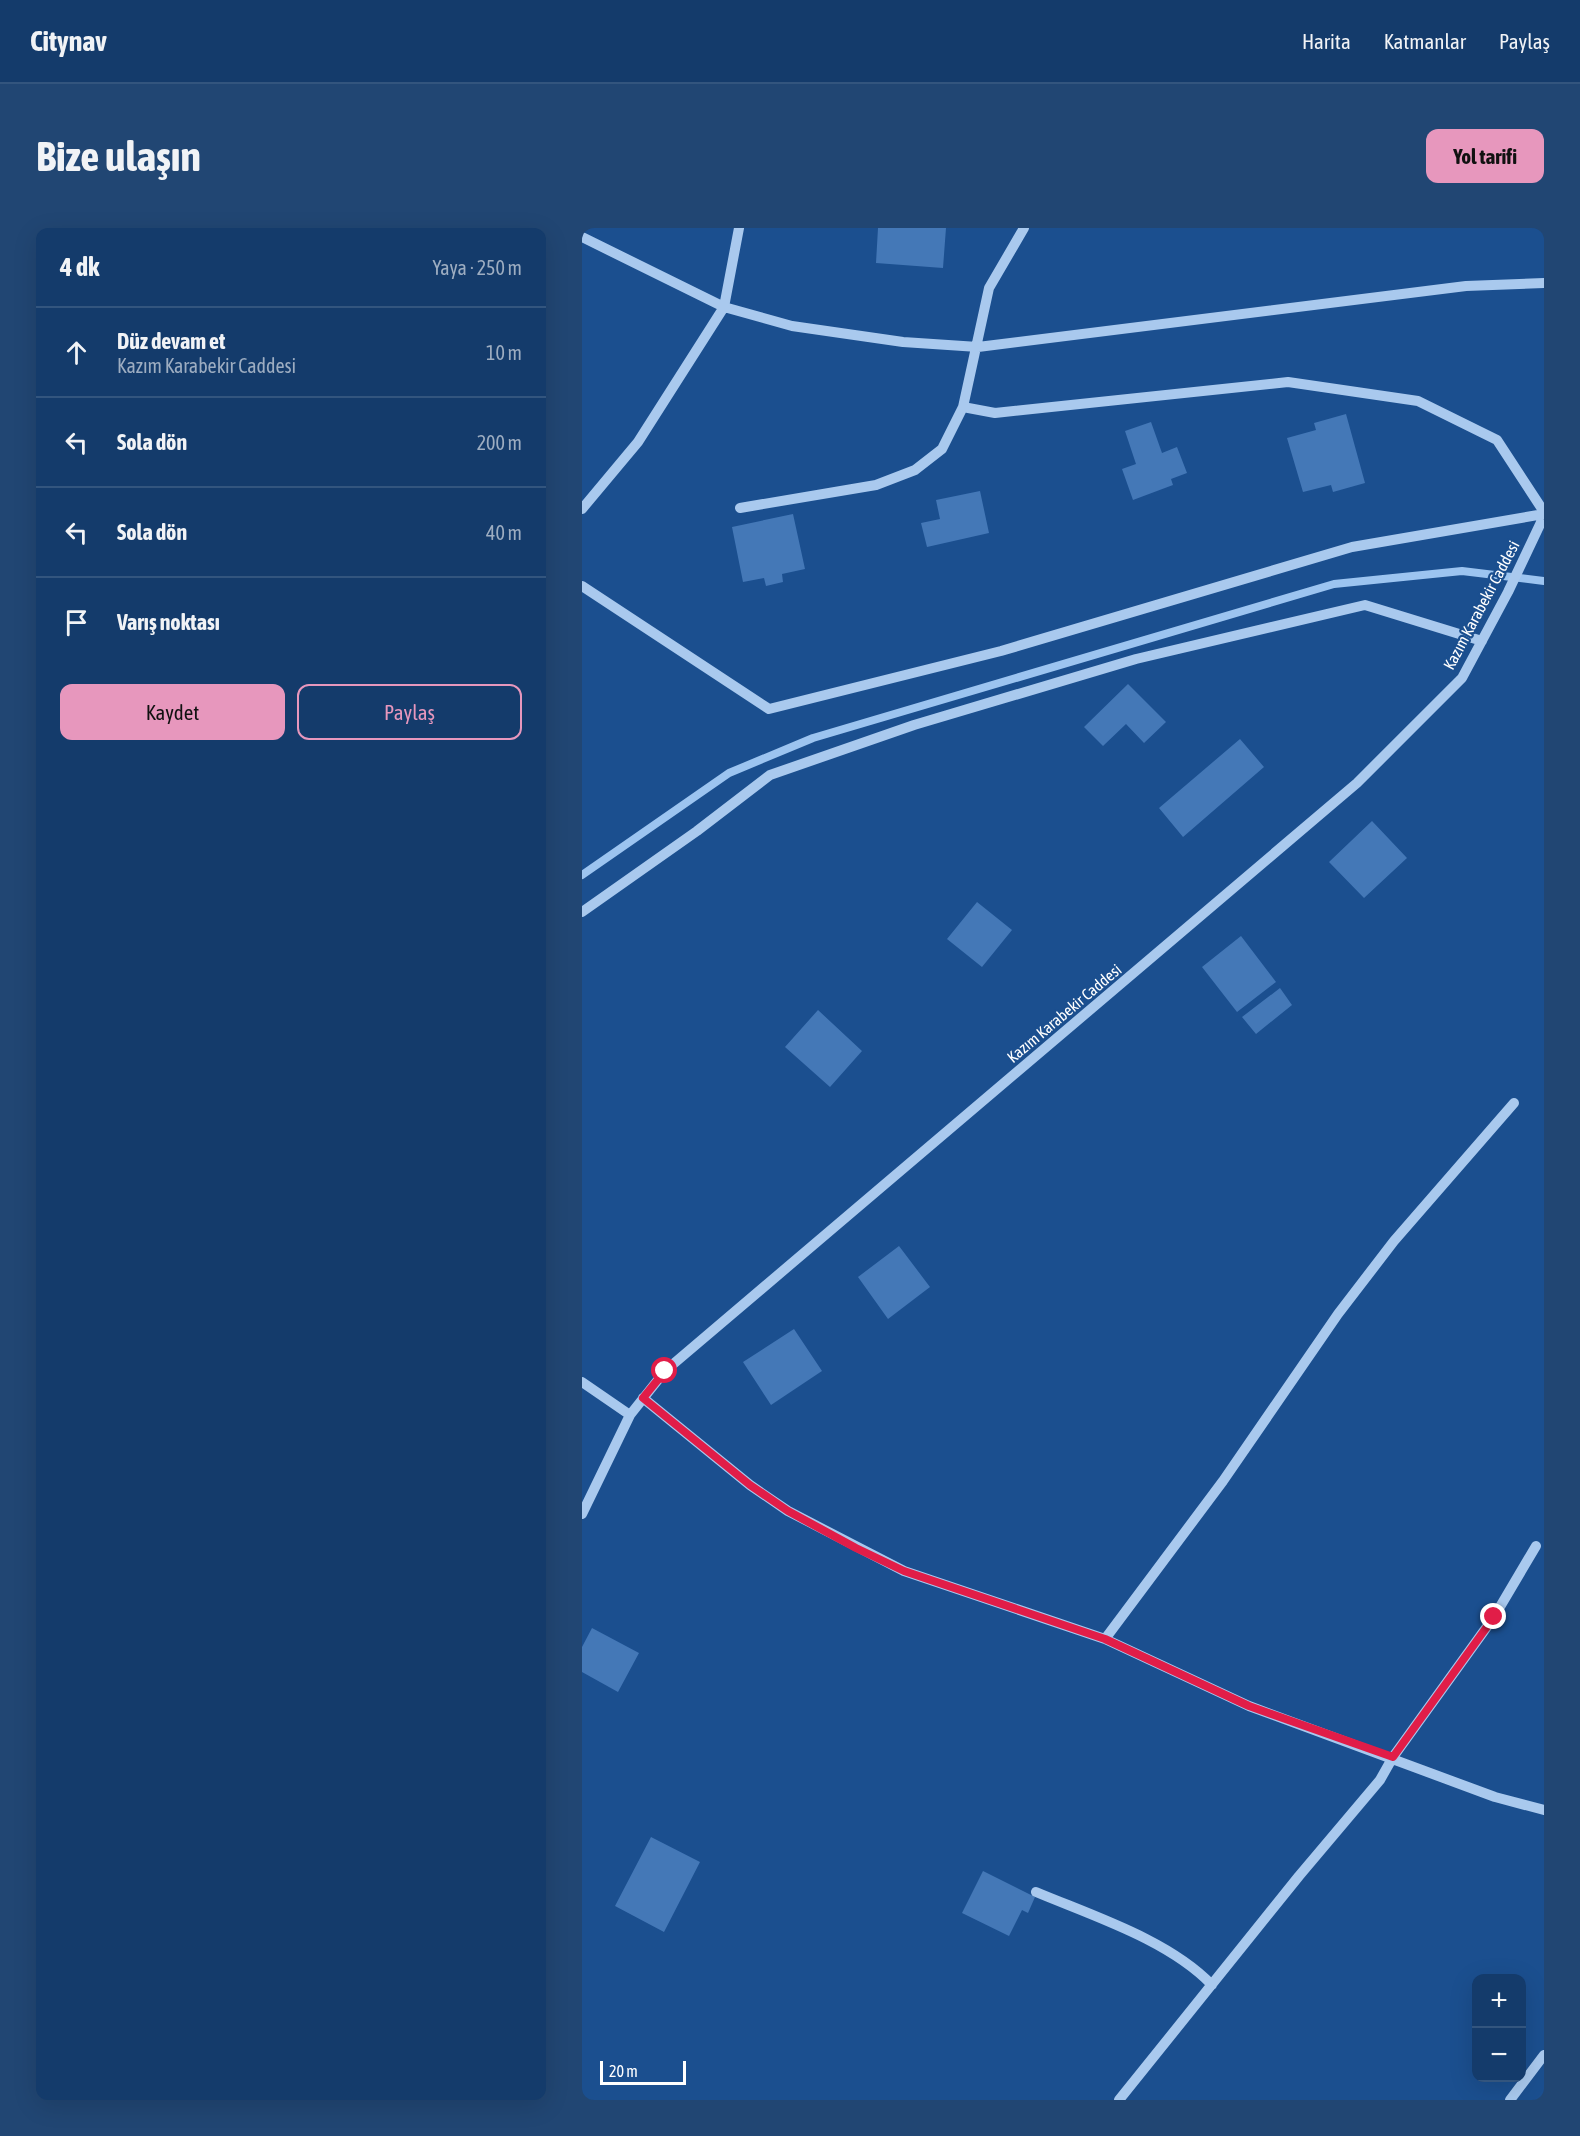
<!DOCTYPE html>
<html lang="tr">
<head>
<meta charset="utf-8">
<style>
  :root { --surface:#143b6b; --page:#214673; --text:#f1f3f6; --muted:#9dadc1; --line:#33557e; --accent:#e797bd }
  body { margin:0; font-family:"Asap Condensed",sans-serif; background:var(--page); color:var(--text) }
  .controls { position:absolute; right:18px; bottom:18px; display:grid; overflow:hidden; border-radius:12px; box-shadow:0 6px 24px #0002 }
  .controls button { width:54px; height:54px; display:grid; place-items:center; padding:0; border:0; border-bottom:2px solid var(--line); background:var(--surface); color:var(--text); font:30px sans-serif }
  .scale { position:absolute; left:18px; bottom:15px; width:86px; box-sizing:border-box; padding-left:6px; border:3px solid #fff; border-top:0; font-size:16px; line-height:21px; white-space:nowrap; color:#fff; -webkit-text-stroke:4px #1b4f8f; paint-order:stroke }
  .stop { position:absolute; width:18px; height:18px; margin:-14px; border:4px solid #e11d48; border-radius:50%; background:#fff }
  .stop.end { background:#e11d48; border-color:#fff; box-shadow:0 2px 6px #0008 }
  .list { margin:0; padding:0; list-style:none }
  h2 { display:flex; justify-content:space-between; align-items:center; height:78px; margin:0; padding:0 24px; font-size:26px }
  h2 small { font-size:20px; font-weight:400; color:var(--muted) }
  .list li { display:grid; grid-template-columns:39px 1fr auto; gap:18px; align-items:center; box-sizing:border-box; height:90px; padding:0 24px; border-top:2px solid var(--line) }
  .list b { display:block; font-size:22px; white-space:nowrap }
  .list p { margin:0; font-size:20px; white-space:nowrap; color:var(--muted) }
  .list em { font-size:20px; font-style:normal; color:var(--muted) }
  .actions { display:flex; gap:12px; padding:18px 24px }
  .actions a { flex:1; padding:14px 0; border:2px solid var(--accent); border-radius:12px; text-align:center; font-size:21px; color:var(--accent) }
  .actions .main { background:var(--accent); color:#111 }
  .icon { flex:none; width:33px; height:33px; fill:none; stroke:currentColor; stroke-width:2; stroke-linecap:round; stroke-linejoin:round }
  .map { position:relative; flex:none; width:962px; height:1872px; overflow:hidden; border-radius:12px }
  header { display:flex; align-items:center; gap:36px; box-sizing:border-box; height:84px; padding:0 30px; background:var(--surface); border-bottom:2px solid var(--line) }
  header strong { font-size:28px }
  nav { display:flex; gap:33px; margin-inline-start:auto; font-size:21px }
  .intro { display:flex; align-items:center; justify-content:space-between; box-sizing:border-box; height:144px; padding:0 36px }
  h1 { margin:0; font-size:42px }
  .button { padding:15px 27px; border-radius:12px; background:var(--accent); color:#111; font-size:21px; font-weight:700 }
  main { display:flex; gap:36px; padding:0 36px }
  aside { flex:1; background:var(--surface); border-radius:12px; box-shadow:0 6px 24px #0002 }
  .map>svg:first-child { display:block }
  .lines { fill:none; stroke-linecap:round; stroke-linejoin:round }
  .stream { stroke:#9cc4f0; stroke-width:8 }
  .building { fill:#4478b7 }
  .minor { stroke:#a9c9ee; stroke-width:10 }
  .route { stroke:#e11d48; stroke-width:8 }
  .labels { text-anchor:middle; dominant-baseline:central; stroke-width:4.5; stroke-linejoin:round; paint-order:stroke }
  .street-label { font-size:16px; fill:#fff; stroke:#1b4f8f }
</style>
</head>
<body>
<header>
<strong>Citynav</strong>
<nav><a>Harita</a><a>Katmanlar</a><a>Paylaş</a></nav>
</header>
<div class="intro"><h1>Bize ulaşın</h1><a class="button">Yol tarifi</a></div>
<main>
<aside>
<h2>4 dk<small>Yaya · 250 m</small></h2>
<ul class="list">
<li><svg class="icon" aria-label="ahead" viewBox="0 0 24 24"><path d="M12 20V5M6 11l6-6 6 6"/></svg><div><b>Düz devam et</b><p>Kazım Karabekir Caddesi</p></div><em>10 m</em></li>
<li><svg class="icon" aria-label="left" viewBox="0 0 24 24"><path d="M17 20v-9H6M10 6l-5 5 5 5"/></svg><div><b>Sola dön</b></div><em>200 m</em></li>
<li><svg class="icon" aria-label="left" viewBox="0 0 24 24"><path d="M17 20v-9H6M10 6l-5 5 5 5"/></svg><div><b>Sola dön</b></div><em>40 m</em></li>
<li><svg class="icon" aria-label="arrive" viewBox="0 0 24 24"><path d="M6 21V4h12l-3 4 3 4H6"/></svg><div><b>Varış noktası</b></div></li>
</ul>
<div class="actions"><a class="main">Kaydet</a><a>Paylaş</a></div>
</aside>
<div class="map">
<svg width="962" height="1872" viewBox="0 0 962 1872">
  <rect width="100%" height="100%" fill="#1b4f8f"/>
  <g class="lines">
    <path class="stream" d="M0,647l147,-102 84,-35 521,-154 128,-13 82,10"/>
  </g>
  <path class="building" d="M296,0h68l-3,40 -67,-5z
    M764,186l19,69 -32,9 -2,-7 -28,7 -16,-54 29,-8 -2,-7z
    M569,194l11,31 15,-6 10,26 -16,6 2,6 -40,15 -11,-31 14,-5 -11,-33z
    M398,263l9,42 -62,14 -6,-24 19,-4 -4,-19z
    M211,286l12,55 -23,5 1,8 -17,4 -2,-8 -21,4 -11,-55z
    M546,456l38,38 -22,21 -18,-19 -23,22 -19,-19z
    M658,511l24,28 -81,70 -24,-29z
    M790,593l35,37 -43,40 -35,-36z
    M395,674l35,28 -30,37 -35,-28z
    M659,708l35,46 -39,30 -35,-45z
    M698,760l12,17 -36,29 -14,-17z
    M236,782l44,41 -32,36 -45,-40z
    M317,1018l31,41 -42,32 -30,-42z
    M212,1101l28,42 -51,34 -28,-43z
    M10,1400l47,25 -21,39 -36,-20v-25z
    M69,1609l49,25 -36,70 -49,-26z
    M401,1643l52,26 -7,16 -6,-3 -13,26 -47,-23z"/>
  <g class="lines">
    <path class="minor" d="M0,9l142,70 68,19 111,16 75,5 488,-61 78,-3
      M381,179l32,6 293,-31 130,19 79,39 47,72
      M158,280l136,-23 39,-15 27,-21 21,-42 26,-119 35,-60
      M0,281l56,-67 86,-135 15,-79
      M0,358l187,123 232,-58 351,-104 192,-33
      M0,684l115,-81 73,-56 144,-50 222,-66 229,-54 117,36
      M0,1154l48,33
      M61,1170l107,87 38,26 116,60 201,68 144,67 246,91 49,13
      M0,1286l48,-99 35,-44 692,-588 105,-105 46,-86 36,-76
      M523,1411l118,-158 115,-167 56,-73 120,-138
      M454,1664c57,24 133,48 176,93
      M537,1872l180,-224 81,-96 13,-23 101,-140 42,-71
      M928,1872l34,-45"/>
  </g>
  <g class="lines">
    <path class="route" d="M83,1143l-22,27 107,87 38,26 68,37 48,23 201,68 144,67 144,51 101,-140"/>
  </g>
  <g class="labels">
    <g class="street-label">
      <text transform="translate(899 377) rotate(-62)">Kazım Karabekir Caddesi</text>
      <text transform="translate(482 785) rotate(-40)">Kazım Karabekir Caddesi</text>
    </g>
  </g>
</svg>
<div class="controls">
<button>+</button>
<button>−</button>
</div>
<div class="scale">20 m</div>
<div class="stop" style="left:83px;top:1143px"></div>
<div class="stop end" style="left:912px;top:1389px"></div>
</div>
</main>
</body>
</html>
